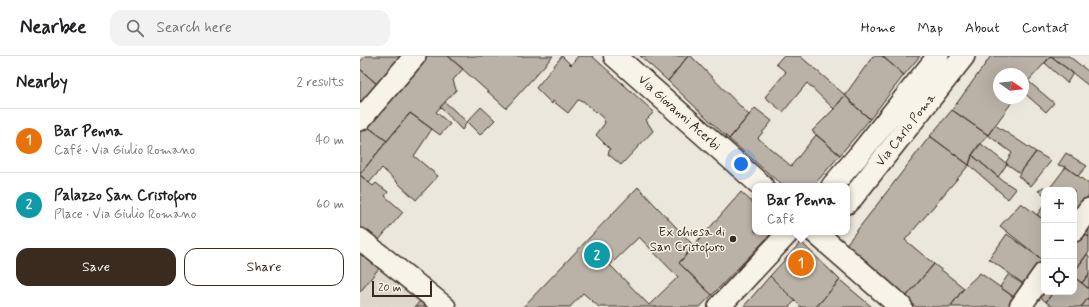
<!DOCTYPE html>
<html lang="en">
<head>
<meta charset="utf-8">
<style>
  :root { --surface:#fff; --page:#f2f2f2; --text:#202124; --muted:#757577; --line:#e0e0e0; --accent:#3b2a1e }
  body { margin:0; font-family:Mynerve,sans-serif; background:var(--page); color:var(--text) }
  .controls { position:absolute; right:12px; bottom:12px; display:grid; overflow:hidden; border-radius:8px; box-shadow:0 4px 16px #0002 }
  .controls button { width:36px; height:36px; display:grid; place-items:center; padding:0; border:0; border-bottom:1px solid var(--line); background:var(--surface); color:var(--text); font:20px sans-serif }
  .compass { position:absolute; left:633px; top:12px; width:36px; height:36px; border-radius:50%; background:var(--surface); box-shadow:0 4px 16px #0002; rotate:104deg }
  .scale { position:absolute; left:12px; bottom:10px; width:60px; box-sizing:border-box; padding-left:4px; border:2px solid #3b2a1e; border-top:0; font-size:11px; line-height:14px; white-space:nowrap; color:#3b2a1e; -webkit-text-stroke:3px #f7f3e8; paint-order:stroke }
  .you { position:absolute; left:381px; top:108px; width:14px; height:14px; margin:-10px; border:3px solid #fff; border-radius:50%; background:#1a73e8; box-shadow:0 0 0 6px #1a73e833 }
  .badge { display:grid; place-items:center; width:26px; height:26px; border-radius:50%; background:var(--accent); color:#fff; font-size:13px; font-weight:700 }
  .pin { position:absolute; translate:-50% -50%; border:2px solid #fff; box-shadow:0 1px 4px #0006 }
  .popup { position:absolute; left:392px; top:127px; width:98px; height:52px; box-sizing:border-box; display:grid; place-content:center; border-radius:8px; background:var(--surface); filter:drop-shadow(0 1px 3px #0005); font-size:13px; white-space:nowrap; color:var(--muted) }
  .popup b { font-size:15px; color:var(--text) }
  .popup::after { content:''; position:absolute; left:50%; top:100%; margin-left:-8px; border:8px solid transparent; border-top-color:var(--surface) }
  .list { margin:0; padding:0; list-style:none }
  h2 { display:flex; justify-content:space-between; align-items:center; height:52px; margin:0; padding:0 16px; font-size:17px }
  h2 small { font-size:13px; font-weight:400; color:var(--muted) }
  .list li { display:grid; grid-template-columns:26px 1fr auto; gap:12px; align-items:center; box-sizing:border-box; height:64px; padding:0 16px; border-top:1px solid var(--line) }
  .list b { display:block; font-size:15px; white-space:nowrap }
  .list p { margin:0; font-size:13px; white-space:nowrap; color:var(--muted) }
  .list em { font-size:13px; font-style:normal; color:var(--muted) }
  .actions { display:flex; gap:8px; padding:12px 16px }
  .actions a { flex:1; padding:9px 0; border:1px solid var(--accent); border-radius:12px; text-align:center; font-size:14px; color:var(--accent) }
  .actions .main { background:var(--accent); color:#fff }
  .icon { flex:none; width:22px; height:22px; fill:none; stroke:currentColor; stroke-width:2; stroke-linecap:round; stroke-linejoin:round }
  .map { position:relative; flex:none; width:729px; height:251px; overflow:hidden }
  header { display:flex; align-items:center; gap:24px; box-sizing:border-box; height:56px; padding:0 20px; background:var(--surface); border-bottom:1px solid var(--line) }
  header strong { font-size:19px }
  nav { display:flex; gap:22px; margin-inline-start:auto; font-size:14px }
  .search { width:280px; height:36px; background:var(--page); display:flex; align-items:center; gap:10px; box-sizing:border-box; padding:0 14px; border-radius:12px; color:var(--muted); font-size:15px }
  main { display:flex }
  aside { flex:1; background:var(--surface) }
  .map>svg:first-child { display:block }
  .built { fill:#ddd7cc }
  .building { fill:#bab2a7; stroke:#3b2a1e; fill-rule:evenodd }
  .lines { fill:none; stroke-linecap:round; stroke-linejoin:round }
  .street-casing { stroke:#3b2a1e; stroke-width:24 }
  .secondary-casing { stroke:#3b2a1e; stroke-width:25 }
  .street { stroke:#f7f3e8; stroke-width:21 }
  .secondary { stroke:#f7f3e8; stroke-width:22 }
  .poi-dot { fill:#3b2a1e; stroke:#f7f3e8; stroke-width:1.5 }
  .labels { text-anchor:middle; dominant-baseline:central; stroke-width:3; stroke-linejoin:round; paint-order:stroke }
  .street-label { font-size:13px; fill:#3b2a1e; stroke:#f7f3e8 }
  .poi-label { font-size:13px; fill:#3b2a1e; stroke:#f7f3e8; text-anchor:end }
</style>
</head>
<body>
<header>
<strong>Nearbee</strong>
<div class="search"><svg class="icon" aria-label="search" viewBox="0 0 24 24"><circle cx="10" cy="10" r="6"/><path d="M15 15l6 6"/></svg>Search here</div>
<nav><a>Home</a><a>Map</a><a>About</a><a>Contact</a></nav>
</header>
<main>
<aside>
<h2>Nearby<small>2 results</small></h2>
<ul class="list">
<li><span class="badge" style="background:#e8710a">1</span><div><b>Bar Penna</b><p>Café · Via Giulio Romano</p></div><em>40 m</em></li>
<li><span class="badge" style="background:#0f9aa8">2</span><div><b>Palazzo San Cristoforo</b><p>Place · Via Giulio Romano</p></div><em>60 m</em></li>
</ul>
<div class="actions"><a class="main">Save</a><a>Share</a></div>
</aside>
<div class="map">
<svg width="729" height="251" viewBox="0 0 729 251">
  <rect width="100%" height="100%" fill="#ece7dc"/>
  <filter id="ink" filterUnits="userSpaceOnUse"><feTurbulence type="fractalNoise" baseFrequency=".025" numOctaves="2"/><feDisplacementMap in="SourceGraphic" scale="8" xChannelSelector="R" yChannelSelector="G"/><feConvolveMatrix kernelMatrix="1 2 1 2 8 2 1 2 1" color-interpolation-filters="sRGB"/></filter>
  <g filter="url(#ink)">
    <path class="built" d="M0,198l19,14 49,39h-68z"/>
    <path class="building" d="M5,0h41l-27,30 -19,-17v-7z
      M65,0h23l15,13 -10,11 3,10 -20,22 14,12 -10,11 -30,-22 -23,28 -23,-17z
      M88,0h105l-47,52z
      M202,0l9,9 7,-9h14l62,56 -8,8 7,11 -32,34 -13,-11 2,-5 -14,-14 9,-12 -2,-5 -20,-17 -5,-1 -10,13 -15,-12 -1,3 -16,-16z
      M280,0h48l-20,25z
      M328,0h3l58,59 -20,24 -61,-58z
      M423,0h17l45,39 -11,14 -27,-26 -24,29 -18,-15 21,-25 -10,-8z
      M513,0h9l22,19 -34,44 -14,-12 -11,-12z
      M522,0h38l-16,19z
      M631,0h60l-28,31v-13h-24v24h16l-27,37 -36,-25z
      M691,0l22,17 -6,10 -22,-20z
      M691,0h18l1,1 19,15v14z
      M0,13l19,17 -19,22z
      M668,25l26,22 -8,9 -23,-20v-5z
      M485,39l11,12 14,12 -30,36 -28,-24 22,-22z
      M85,46l22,20 -5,8 -22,-23z
      M121,51l14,13 -15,15 -13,-13z
      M395,52l17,13 -14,17 33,28 25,-31 24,20 -27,31h-30l-54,-47z
      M592,54l36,25 -16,20 -3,10 -39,-29z
      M50,57l22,16 -18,27 24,20 -22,24 -34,-32 -13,15 -9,-8v-1z
      M4,68l23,17 -27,33v-44z
      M635,69l41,27 -16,21 -13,-9 -1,-2 6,-9 -24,-18z
      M570,80l39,29 -64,75 29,24 -29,34 -60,-52z
      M620,87l27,21 -9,13 -26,-22z
      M676,96l15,9 -20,25 -13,-10z
      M706,97l21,13 -9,10 -12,-9 -8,-2z
      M612,99l30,25 14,9 -8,10 -39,-34z
      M706,111l23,17v11l-15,24v-29h-30v4l-6,-3 5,-4 6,2z
      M0,119l13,11 3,-3 12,9 -3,4 18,16 -25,29 -18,-13z
      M278,131l56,59 -15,17 33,32 -12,12h-101l-16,-14 -13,14h-47zM279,181l39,40 -29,28 -39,-40z
      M381,136l14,13v27h18l-61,63 -33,-32z
      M661,147l23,17v41l-44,-35z
      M684,149v15l-7,-5z
      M729,165v16l-8,-5z
      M721,176l8,5v15l-15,20v-30z
      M647,178l37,27 -16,26 -39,-28z
      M441,186l39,38 -24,27h-15l-31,-31z
      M0,198l19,14 -19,24z
      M727,198l2,2v18l-7,9 -8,-6v-5z
      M574,208l30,24 -14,19h-34l-11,-9z
      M620,217l38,27 -5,7h-63l14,-19z
      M729,218v15l-7,-6z
      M648,219l20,12 -10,13 -18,-13z
      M410,220l25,25 -6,6h-44l-1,-1z
      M714,221l15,12v8l-8,10h-28l-7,-5 7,-10h21z
      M480,224l32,27h-56z
      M684,228v8h9l-7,10 -9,-8z
      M729,241v10h-8z
      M60,245l7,6h-12z"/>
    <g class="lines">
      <defs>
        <path id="street" d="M0,64l55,-64
          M472,130l26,-30 80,-100
          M487,147l6,-6 111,-141
          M714,175l15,-22
          M0,183l85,68
          M359,251l70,-75
          M660,251l24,-34"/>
        <path id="secondary" d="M255,0l147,130
          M455,176l86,75"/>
      </defs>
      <use href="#street" class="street-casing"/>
      <use href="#secondary" class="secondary-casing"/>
      <use href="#street" class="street"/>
      <use href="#secondary" class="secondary"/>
    </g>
  </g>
  <circle class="poi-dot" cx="373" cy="183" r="4"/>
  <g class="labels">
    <g class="street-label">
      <text transform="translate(319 57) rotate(42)">Via Giovanni Acerbi</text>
      <text transform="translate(546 74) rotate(-52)">Via Carlo Poma</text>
    </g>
    <g class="poi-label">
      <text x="365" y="176">Ex chiesa di<tspan x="365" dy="15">San Cristoforo</tspan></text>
    </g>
  </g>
</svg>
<div class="controls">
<button>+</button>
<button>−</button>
<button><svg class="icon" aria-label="locate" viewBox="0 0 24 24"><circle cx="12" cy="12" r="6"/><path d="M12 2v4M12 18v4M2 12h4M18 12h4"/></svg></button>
</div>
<svg class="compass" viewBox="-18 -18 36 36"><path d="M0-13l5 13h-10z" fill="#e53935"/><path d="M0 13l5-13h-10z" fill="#757577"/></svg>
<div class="scale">20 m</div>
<div class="you"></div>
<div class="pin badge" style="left:441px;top:207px;background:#e8710a">1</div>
<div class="popup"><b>Bar Penna</b>Café</div>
<div class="pin badge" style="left:237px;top:199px;background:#0f9aa8">2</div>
</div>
</main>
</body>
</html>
